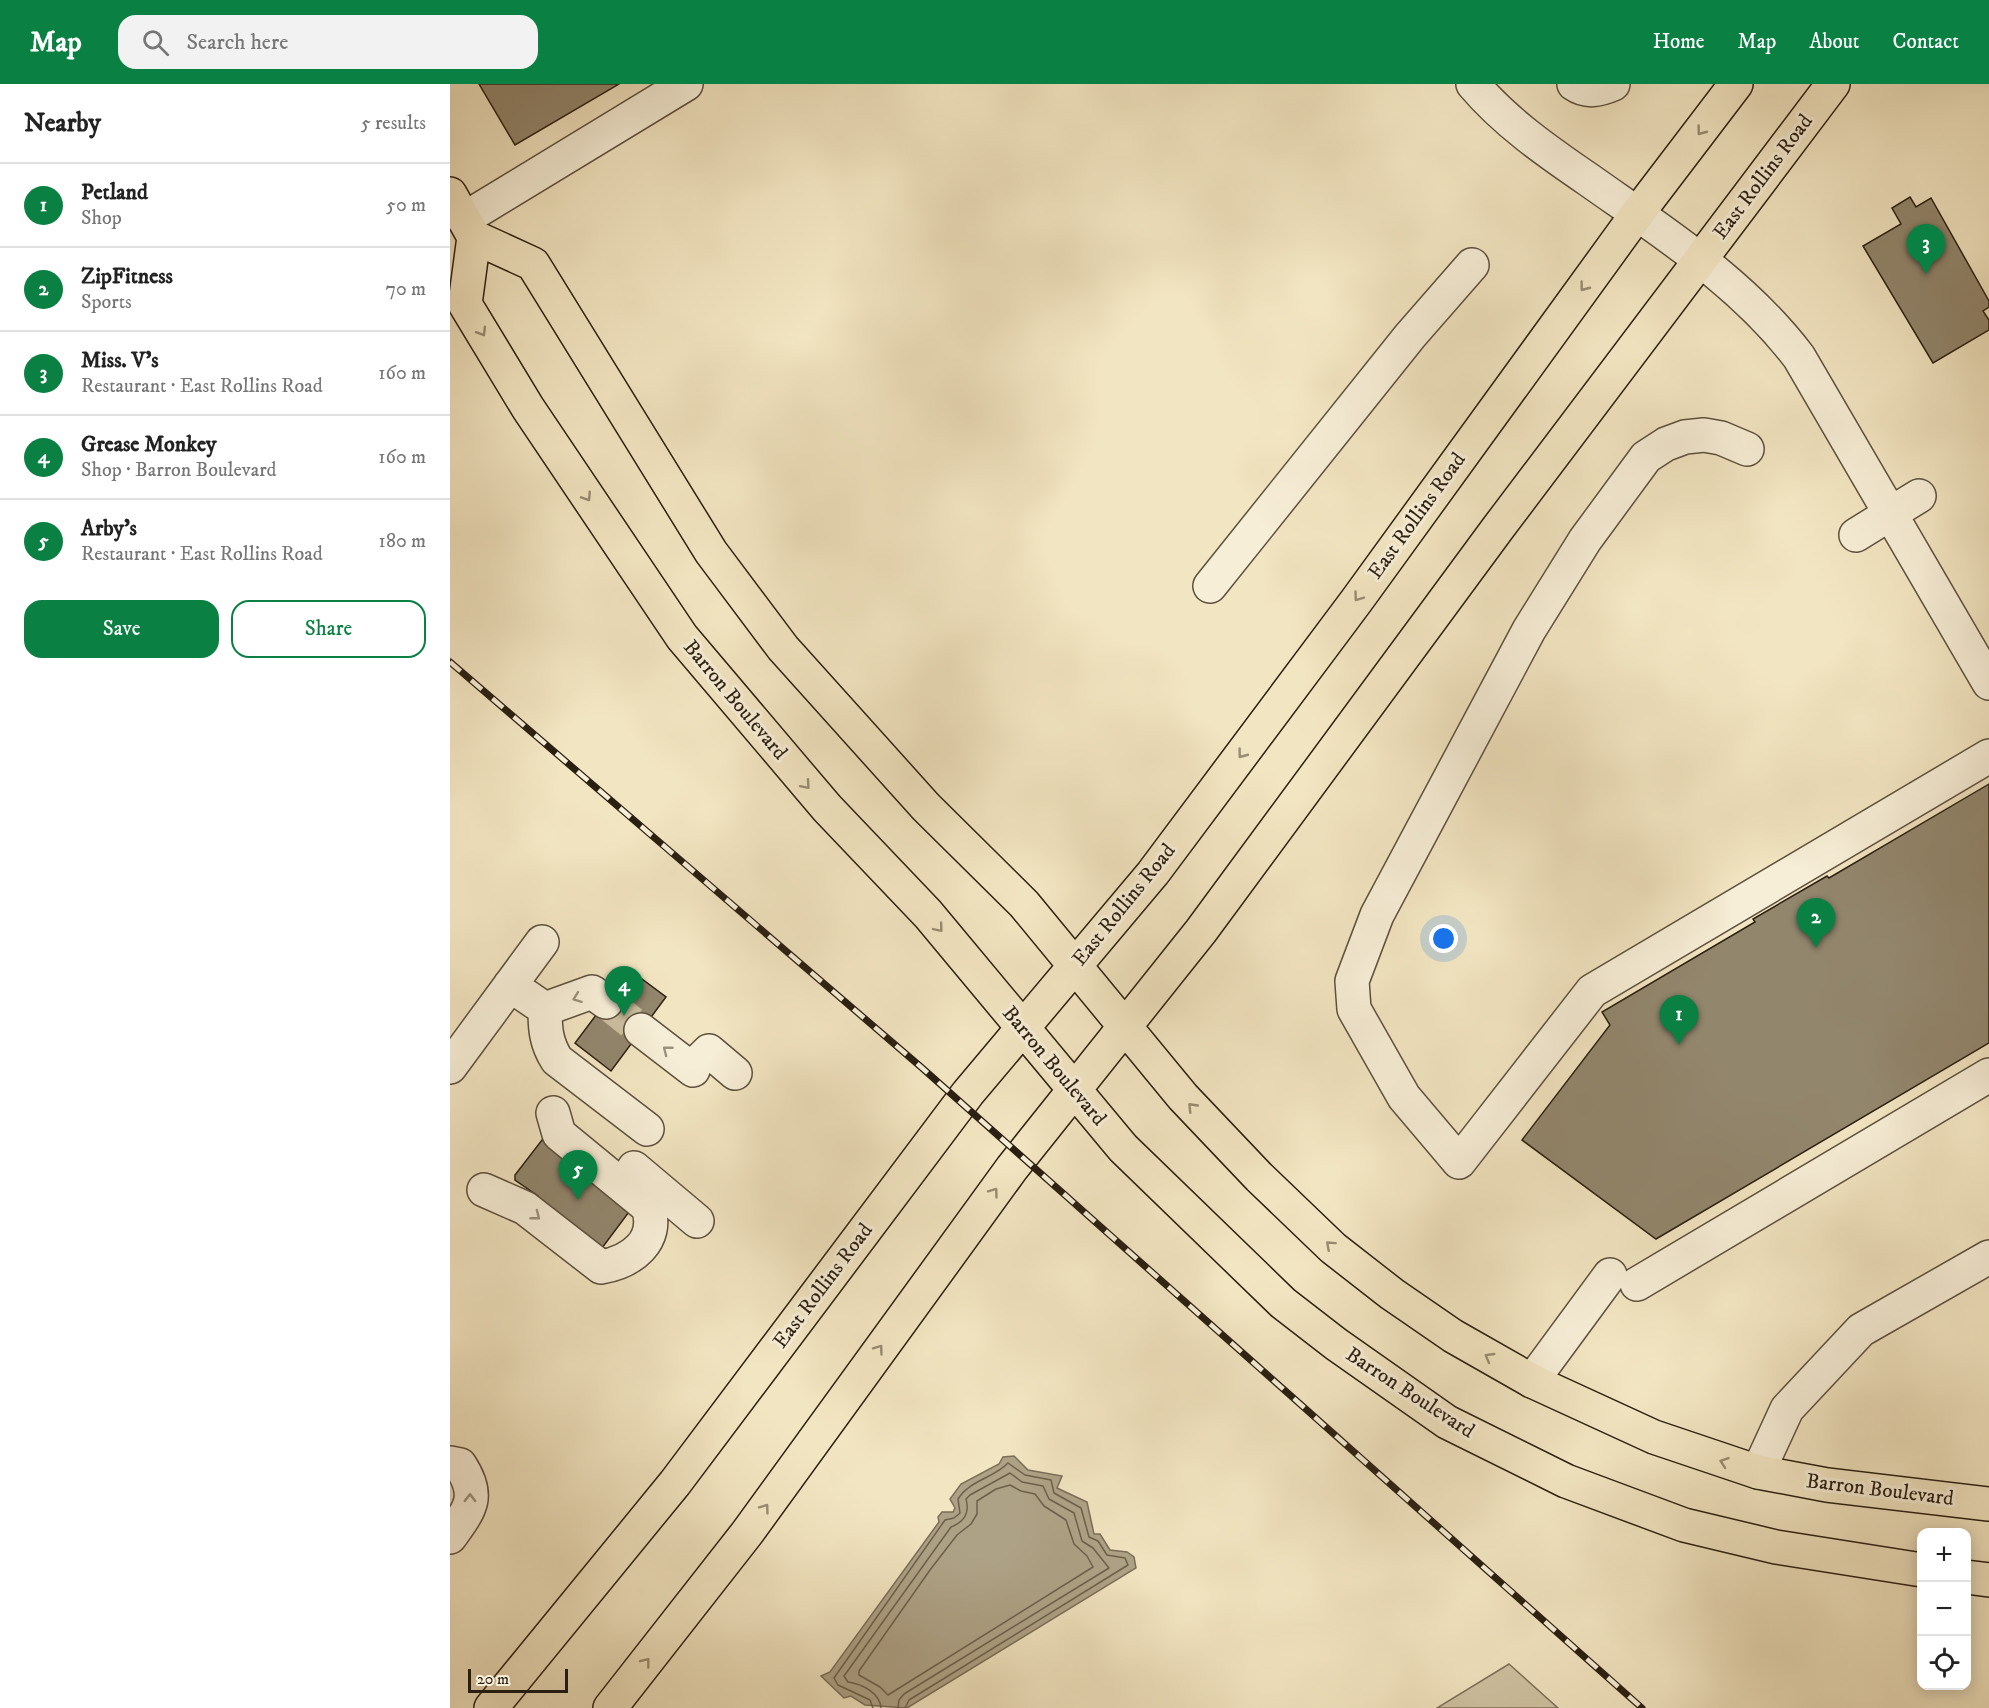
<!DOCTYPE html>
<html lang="en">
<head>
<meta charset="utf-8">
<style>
  :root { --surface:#fff; --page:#f2f2f2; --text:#222; --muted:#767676; --line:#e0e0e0; --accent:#0b8043 }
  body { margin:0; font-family:"IM FELL DW Pica",serif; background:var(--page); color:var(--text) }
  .controls { position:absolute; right:18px; bottom:18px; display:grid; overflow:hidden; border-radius:12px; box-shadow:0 3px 15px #0003 }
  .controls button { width:54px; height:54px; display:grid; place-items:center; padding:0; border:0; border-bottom:2px solid var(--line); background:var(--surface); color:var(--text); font:30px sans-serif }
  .scale { position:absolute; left:18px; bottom:15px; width:100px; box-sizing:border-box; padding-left:6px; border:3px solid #2b1f12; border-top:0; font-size:16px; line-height:21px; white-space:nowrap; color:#2b1f12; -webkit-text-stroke:4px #f7eed7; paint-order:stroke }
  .you { position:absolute; left:994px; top:855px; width:21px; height:21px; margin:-15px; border:4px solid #fff; border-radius:50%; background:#1a73e8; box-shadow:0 0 0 9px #1a73e833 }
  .badge { display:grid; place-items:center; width:39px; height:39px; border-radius:50%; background:var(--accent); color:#fff; font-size:20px; font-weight:700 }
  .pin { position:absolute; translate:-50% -50px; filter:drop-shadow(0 2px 3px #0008) }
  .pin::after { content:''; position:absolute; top:32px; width:21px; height:18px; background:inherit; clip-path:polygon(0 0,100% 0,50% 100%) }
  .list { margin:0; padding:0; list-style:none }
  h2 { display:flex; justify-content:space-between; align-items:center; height:78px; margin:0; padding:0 24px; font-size:26px }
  h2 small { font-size:20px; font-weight:400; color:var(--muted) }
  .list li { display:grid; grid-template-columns:39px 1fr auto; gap:18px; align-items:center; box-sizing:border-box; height:84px; padding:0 24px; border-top:2px solid var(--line) }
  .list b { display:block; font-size:22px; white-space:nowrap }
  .list p { margin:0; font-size:20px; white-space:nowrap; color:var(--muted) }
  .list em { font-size:20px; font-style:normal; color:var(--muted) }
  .actions { display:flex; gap:12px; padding:18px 24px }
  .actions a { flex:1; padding:14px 0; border:2px solid var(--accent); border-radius:18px; text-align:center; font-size:21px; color:var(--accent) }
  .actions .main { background:var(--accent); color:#fff }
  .icon { flex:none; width:33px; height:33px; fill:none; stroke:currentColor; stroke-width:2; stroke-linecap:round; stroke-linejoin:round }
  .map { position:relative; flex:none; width:1539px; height:1624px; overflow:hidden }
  header { display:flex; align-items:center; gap:36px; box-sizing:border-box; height:84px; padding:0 30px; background:var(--accent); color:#fff }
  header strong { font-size:28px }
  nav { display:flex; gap:33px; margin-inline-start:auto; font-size:21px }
  .search { width:420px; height:54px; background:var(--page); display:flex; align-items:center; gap:15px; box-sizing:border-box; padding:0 21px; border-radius:18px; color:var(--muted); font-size:22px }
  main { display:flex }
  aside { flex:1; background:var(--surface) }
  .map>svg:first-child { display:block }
  .green { fill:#d0c3a3; stroke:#7e715a; stroke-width:1.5 }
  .water { fill:#aea286; stroke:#7a6e58; stroke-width:1.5 }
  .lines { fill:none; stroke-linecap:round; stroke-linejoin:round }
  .shore { stroke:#6c604c; stroke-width:1.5 }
  .building { fill:#92866d; stroke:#2b1f12; stroke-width:1.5 }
  .minor-tunnel { stroke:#cabd9e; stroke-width:33; stroke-dasharray:33 16; stroke-linecap:butt }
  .minor-casing { stroke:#5d503e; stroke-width:36 }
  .major-casing { stroke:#2b1f12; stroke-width:36 }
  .minor { stroke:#f7eed7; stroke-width:33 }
  .major { stroke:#f2e5c1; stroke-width:33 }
  .rail-casing { stroke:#2b1f12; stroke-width:7 }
  .rail { stroke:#f7eed7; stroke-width:4.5; stroke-dasharray:14; stroke-linecap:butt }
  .oneway { stroke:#988c72 }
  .oneway2 { stroke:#9b917e }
  .labels { text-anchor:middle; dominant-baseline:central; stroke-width:6; stroke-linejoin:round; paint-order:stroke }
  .street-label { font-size:21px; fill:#2b1f12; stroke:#f7eed7 }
</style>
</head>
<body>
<header>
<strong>Map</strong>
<div class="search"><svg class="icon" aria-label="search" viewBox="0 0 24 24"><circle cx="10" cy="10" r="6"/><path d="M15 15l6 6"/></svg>Search here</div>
<nav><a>Home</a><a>Map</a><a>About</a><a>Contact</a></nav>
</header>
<main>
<aside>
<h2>Nearby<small>5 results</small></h2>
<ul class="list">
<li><span class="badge">1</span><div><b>Petland</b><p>Shop</p></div><em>50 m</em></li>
<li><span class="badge">2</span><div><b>ZipFitness</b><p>Sports</p></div><em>70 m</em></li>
<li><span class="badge">3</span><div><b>Miss. V's</b><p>Restaurant · East Rollins Road</p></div><em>160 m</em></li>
<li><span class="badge">4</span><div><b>Grease Monkey</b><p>Shop · Barron Boulevard</p></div><em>160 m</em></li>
<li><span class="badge">5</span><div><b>Arby's</b><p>Restaurant · East Rollins Road</p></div><em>180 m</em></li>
</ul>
<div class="actions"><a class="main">Save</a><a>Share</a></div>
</aside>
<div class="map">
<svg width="1539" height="1624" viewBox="0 0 1539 1624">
  <rect width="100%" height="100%" fill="#f2e5c1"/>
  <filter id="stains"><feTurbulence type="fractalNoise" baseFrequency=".00333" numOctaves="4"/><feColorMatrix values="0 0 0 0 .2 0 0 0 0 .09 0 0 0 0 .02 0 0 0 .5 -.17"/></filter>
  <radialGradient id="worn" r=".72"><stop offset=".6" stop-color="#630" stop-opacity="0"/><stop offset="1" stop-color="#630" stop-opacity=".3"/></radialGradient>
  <path class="green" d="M1059,1580l49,44h-121z"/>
  <path class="water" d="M564,1372l14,14 34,6 -5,12 30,14 7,32h6l10,16 17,2 7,5 2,11 -229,140 -42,-3 -14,-9 -7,2 -23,-22 9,-4 109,-150 -1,-5 4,-5h11l2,-4 -5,-9 11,-15 38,-20 4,-7z"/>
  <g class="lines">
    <path class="shore" d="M560,1401l11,6 14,3 9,12 22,14 8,24 13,12 6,11 -205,128 -8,-8 -21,-12v-4l71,-101 27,-35 14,-11 6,-10v-13l19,-12z
      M423,1624l-3,-8 -32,-15 -4,-7 111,-158 9,-2 6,-5 -2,-14c12,-19 36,-21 50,-36l17,12 26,5 3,13 27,15 8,29 9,4 9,14 18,3 3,7 -219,135 -4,8
      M431,1624c-1,-15 -19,-24 -33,-26l-4,-6 107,-149c13,-5 19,-13 15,-28l4,-4 40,-22 12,9 21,4 6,13 25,14 8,28 11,7 16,20 -205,126 -5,6 -1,8"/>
  </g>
  <path class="building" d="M29,0h140l-104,61z
    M1460,113l6,10 15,-9 58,103v6l-6,4 6,9v10l-56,33 -70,-117 38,-22 -9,-16z
    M1539,700v259l-333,196 -134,-99 88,-115 -8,-13 153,-90 -2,-3 74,-43 2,2z
    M180,886l36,27 -55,74 -36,-28z
    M92,1056l90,68 -33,44 -65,-49 4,-7 -23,-16v-5z"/>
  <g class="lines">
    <path class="minor-tunnel" d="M156,918l35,28"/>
    <defs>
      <path id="minor" d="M1023,0c32,38 75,68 116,96 75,53 154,103 210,177l190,326
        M1124,0c13,9 25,6 39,0
        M14,135l222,-135
        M1297,365l-26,-11 -17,-3 -19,2 -19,7 -20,13 -61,83 -56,90 -152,285 -25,66 2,28 50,88 55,65 133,-171 397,-235
        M1406,451l63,-39
        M760,502l200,-250 62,-71
        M60,901l35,24c0,20 1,34 12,51l90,69
        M95,925l47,-17 14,10
        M191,946l52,40
        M251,975l8,-8 26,22
        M0,983l92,-125
        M184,1084l63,53
        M34,1106l41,18 76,59c30,-5 59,-26 47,-60l-89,-73 -6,-21
        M1187,1200l352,-209
        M1082,1297l78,-106
        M0,1379l10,2c21,32 10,44 -10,72
        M1308,1388l29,-63 74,-79 128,-73"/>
      <path id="major" d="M0,110l24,43 59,27 178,288 72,96 143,159 98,97 159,193 76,80 74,71 59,46 61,42 79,45 122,56 104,35 69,13 162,19
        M24,153l-9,67 63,104 154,229 145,171 101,106 195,234 160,155 53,41 111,78 119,59 118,44 92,22 146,23
        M1516,1493l23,3
        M41,1624l184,-225 293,-390 185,-220 204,-273 280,-386 99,-130
        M160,1624l137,-175 265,-365 189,-237 297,-403 335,-444"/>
    </defs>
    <use href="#minor" class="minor-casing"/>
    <use href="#major" class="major-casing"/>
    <use href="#minor" class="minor"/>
    <use href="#major" class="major"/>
    <defs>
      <path id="rail" d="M0,578l471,405 721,641"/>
    </defs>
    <use href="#rail" class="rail-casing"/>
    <use href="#rail" class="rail"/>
  </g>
  <defs><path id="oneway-chevron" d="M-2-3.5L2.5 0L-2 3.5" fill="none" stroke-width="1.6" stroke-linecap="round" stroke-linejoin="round" transform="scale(1.5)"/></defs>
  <g class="oneway">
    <use href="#oneway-chevron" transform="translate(1251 47) rotate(127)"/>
    <use href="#oneway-chevron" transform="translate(1134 203) rotate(127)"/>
    <use href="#oneway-chevron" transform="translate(32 248) rotate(59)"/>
    <use href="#oneway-chevron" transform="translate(137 413) rotate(57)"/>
    <use href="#oneway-chevron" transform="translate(908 513) rotate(126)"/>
    <use href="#oneway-chevron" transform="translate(792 670) rotate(127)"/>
    <use href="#oneway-chevron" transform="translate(356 701) rotate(49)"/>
    <use href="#oneway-chevron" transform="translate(489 844) rotate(50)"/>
    <use href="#oneway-chevron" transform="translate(742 1023) rotate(-134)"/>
    <use href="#oneway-chevron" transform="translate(544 1108) rotate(-54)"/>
    <use href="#oneway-chevron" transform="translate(880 1161) rotate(-138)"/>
    <use href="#oneway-chevron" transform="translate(429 1265) rotate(-54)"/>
    <use href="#oneway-chevron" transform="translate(1039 1273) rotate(-150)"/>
    <use href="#oneway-chevron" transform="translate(1274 1378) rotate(-161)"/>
    <use href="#oneway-chevron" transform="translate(315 1424) rotate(-54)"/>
    <use href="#oneway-chevron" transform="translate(196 1578) rotate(-52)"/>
  </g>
  <g class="oneway2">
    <use href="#oneway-chevron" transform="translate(127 914) rotate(160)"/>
    <use href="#oneway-chevron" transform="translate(217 966) rotate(-142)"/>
    <use href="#oneway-chevron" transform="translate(86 1132) rotate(38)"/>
    <use href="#oneway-chevron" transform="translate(20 1414) rotate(-89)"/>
  </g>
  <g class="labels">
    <g class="street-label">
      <text transform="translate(1313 93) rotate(-53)">East Rollins Road</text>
      <text transform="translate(967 432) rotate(-54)">East Rollins Road</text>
      <text transform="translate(285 616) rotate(50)">Barron Boulevard</text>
      <text transform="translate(674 821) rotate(-51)">East Rollins Road</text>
      <text transform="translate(604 982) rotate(50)">Barron Boulevard</text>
      <text transform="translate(373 1202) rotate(-53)">East Rollins Road</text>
      <text transform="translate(960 1309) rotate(33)">Barron Boulevard</text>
      <text transform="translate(1430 1406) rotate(7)">Barron Boulevard</text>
    </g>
  </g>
  <rect width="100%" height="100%" filter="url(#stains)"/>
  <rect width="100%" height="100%" fill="url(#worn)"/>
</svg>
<div class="controls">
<button>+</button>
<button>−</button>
<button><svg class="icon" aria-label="locate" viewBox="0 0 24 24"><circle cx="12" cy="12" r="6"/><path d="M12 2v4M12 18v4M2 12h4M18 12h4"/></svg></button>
</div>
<div class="scale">20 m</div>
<div class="you"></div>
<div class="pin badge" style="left:1229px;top:961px">1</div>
<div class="pin badge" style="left:1366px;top:864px">2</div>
<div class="pin badge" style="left:1476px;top:190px">3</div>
<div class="pin badge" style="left:174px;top:932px">4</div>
<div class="pin badge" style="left:128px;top:1116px">5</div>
</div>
</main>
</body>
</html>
